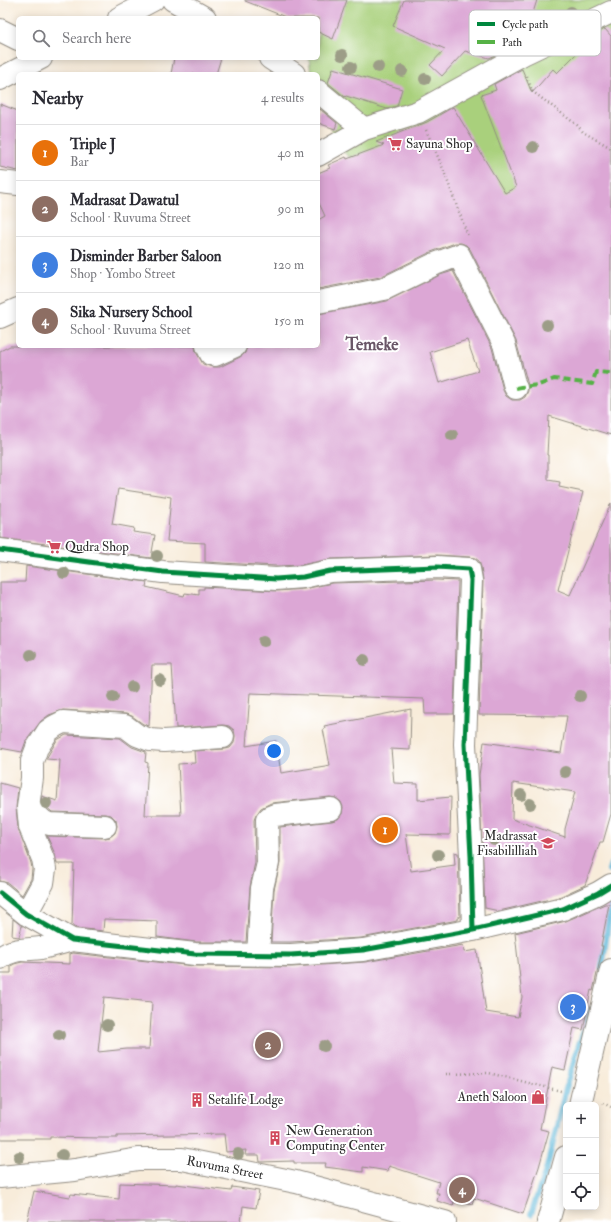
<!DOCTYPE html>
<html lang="en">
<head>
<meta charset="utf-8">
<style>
  :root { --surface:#fff; --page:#f7f7f7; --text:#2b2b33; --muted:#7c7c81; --line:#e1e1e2; --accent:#d1495b }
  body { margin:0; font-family:"IM FELL Double Pica",serif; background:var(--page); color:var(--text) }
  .controls { position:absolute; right:12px; bottom:12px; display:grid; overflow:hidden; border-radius:6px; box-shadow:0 2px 10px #0003 }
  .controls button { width:36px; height:36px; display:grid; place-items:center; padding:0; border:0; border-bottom:1px solid var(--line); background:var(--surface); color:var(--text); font:20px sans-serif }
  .you { position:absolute; left:274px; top:751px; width:14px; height:14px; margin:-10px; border:3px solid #fff; border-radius:50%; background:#1a73e8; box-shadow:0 0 0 6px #1a73e833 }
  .badge { display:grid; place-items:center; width:26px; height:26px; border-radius:50%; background:var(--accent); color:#fff; font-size:13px; font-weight:700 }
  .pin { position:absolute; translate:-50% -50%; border:2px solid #fff; box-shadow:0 1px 4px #0006 }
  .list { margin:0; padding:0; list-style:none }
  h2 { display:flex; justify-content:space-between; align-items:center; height:52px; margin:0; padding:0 16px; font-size:17px }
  h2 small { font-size:13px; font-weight:400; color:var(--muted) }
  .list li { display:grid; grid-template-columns:26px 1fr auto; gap:12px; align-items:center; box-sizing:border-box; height:56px; padding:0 16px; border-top:1px solid var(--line) }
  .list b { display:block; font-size:15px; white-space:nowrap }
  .list p { margin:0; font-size:13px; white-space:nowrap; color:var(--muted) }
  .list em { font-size:13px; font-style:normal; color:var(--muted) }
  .icon { flex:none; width:22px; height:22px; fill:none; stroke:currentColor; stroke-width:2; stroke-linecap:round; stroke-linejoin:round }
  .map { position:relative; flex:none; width:611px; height:1222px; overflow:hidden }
  .search { position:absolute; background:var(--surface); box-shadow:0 2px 10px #0003; left:16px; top:16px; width:304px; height:44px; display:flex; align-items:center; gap:10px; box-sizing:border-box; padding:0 14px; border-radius:6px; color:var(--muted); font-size:15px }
  .panel { position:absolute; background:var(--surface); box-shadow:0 2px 10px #0003; left:16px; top:72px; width:304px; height:276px; border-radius:6px }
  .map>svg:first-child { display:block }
  .green { fill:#a9d07b; stroke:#6a7e53 }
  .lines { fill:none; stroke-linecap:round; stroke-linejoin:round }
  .stream { stroke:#5ab5d7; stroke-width:6 }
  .building { fill:#dca7d5; fill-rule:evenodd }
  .minor-casing { stroke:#928c82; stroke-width:24 }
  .path { stroke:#928c82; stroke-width:2.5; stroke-dasharray:1 3; stroke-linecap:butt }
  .minor { stroke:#fff; stroke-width:22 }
  .quiet { stroke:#56b246; stroke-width:4; stroke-dasharray:8 4; stroke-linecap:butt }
  .cycleway-casing { stroke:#fff; stroke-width:8 }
  .cycleway { stroke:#00873e; stroke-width:5 }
  .tree { fill:#9c9d87 }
  .labels { text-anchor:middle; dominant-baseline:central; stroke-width:4; stroke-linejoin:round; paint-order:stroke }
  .poi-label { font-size:13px; fill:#2b2b2b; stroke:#fff; text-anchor:start }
  .street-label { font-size:13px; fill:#2b2b2b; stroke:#fff }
  .district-label { font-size:17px; font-weight:bold; fill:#695666; stroke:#fff }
  .key { fill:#fff; stroke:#bfbfbf; stroke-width:1 }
  .key-label { font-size:11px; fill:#2b2b2b }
</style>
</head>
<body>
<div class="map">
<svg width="611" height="1222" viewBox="0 0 611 1222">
  <rect width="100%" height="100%" fill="#fff"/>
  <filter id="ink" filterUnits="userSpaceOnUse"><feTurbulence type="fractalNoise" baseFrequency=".025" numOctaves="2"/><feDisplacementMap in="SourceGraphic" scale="8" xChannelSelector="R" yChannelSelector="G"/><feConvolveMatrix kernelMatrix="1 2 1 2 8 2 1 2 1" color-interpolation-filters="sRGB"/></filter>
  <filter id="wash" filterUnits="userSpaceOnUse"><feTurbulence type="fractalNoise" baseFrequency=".012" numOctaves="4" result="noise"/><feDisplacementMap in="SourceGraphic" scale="16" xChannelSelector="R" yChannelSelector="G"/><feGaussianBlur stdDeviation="0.9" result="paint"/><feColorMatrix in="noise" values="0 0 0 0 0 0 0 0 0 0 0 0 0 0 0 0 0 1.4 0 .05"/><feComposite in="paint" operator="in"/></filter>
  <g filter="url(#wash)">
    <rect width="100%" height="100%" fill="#f8ecda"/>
    <path class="green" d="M308,0h303v181l-75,23 -160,-25 -36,-30 -22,-53v-22h-7l-2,-16h9v-40z"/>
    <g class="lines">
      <path class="stream" d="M609,870l2,-6
        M602,969l8,-59 -4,-16
        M531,1214l16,-47 18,-75 14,-48 13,-35"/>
    </g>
    <g id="blocks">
      <path class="building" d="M245,0h102l-14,39 -15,-7v-14h-30l-43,-17z
        M404,0h133l-9,29 -23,-7 -9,33 -7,3 -24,-7 -23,25 -12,-11 15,-16 -52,-23z
        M605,29l6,7v399l-62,-19 -2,39h1v25l12,2 -1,5 24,5 -25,98 12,5 41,-92v311l-8,28h-3l-15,43 -26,12 -60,14 -14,-3 -6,-133 5,-33 77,11 6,-37 -88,-1 4,-135 -2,-13 -2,-6 -4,-3 -5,-1 -33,-2 -107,4 -29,6 -25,1 -71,-4v-19l-38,-2 4,-44 -53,-8 -6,35 22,4 -1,4 22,3 -4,23 -151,-20v-187l10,-5h185l1,6 7,12 9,3h8l20,-10 5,-4 2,-7h71v-32l69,-13 53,-26 13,-4 39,77 11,42 3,6 6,4h8l5,-3 3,-6v-6l-12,-44 -46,-92 -4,-4 -5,-2h-6l-24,9 -51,25 -62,12v-69l7,-4 -7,-15v-28l12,-5 -2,-3 18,-8 1,2 37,-14 -8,-3 51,-20 26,-15 52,86 11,-6 -35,-92 15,-5 -2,-6 28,-15 10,24 21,-24 4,4 25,-25 -4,-6zM467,340l11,31 -39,12 -9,-31zM513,783l62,9 -10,37v8l-53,-18z
        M174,58h47l-5,16h-45z
        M333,68l69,21 -5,17 -10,3 -41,-13 -1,1 -17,-14z
        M0,104l18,7v60l-18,-4z
        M320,109l17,14 -2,6 -17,-6v-10z
        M26,566l121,16 -1,5 38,9 1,-3 14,2v-6h5v-2l73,4 27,-2 28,-6 105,-3 21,1 -4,133h-29l-1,-15 -174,-6 -4,53 30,-5 5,32 44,-7 5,-1 -7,-36 2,-1 -1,-2 87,-17 -1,41 -19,-1 3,34 24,1v16l33,-3 -1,38 -44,-1 5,37 44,-6 -1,-13 4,1 2,64h-2v3l-97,18 -70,4h-20l3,-52 6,-27v-36l52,-6 6,-2 4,-5 1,-7 -2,-5 -5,-4 -6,-1 -59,6 -10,5 -5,7 -2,5 1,42 -5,25 -4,55h-50l-39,-5v-16l-53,-2 -1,12 -27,-3 -4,-3 2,-61h-17l-2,-10 -8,-18 58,2 5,-1 5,-4 2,-7 -1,-6 -5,-5 -6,-1 -53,-2 -11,-10 1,-6 15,5 3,-41 -14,-1 11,-19 9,-5 54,3 12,9 14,5 -1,10 3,1 -3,52h36l-3,-51 17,-1 -1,-12 30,-2 6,-1 4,-5 1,-7 -1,-6 -5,-4 -6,-1 -47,3 -4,-63h-20l-3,61 -6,-2 -11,-8 -6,-2 -63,-4 -14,5 -8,6 -15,20 -4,11 -22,-4v-166h25z
        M0,783l18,5 -2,20 2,20 13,35 1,6 -1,10 -9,16 -14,-12 -8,-2z
        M605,904h4l-8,42h2l-10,45 -2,-1 -8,40 -9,-2 -9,42 -13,-3 -12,62 9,2 -10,36 -16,47 -49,-16 -2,6 -17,-5 -2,7 -16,-5 2,-8h-3l3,-11 -50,-16 -1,5 -25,-4v5l-38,-5 1,-4h-32v-2l-34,1 -1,-7h-14l1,-5 -20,2 -2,-18 -107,2v2h-16l-51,-1v2h-50v-166h11v-7l3,-2 8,-2 48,2v-10l3,-1 121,13 98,1 73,-5 98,-17 1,7 13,-2 9,62 32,5 4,-20 -7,-64 51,-12zM104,997l48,5 -3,47h-22l-29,3z
        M13,919l9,7 -3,11 -7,-1z
        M120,1183l56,2v-1l55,7 1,-4 27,4 -3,17 -13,-2 -2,16h-214l7,-31 36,6 1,-3 48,5z"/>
    </g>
  </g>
  <g filter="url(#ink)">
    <use href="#blocks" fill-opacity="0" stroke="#928c82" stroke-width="1"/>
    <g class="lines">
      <defs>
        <path id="minor" d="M173,0l32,18
          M119,18l34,-18
          M0,30l18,9
          M270,58l24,16
          M0,79l41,-21
          M318,91l46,38
          M318,155l46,-26 54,-17 105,-58 88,-42
          M0,182l18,2
          M318,302l66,-13 51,-25 24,-9 45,89 11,43 1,1
          M0,317l18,-8
          M207,346l4,8 4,1 20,-9
          M0,550l163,22 113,7 27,-2 27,-6 107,-4 32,2 2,11 -6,164 6,112 2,74
          M28,807l15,14 6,3 56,2
          M0,893l26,21 46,26 123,14 96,1 72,-5 110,-20 90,-21 35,-16 13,-8
          M26,914l17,-31 2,-14 -2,-10 -13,-32 -2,-20 4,-29v-17l5,-13 11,-17 7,-5 8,-4 16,1 46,3 12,9 13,5 14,1 59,-4
          M258,955l4,-67 6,-25 -1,-43 3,-3 5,-2 56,-6
          M0,958c13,-10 26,-8 41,-10 11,-2 21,-5 31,-8
          M580,1105l31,-135
          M0,1177l75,-7 63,-11h44l114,23 149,40
          M548,1222l18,-65"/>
      </defs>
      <use href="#minor" class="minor-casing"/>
      <path class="path" d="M527,76l5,15 45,34 6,7 28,16
        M426,130l16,36 26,70
        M446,1074l43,-1 72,18
        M603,1103l8,4"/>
      <use href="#minor" class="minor"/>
      <path class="quiet" d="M516,388l5,-1 18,-2 15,-6 38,5 4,-12 15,1"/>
      <defs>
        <path id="cycleway" d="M0,550l163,22 113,7 27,-2 27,-6 107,-4 32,2 2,11 -6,164 6,112 2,74
          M0,893l26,21 46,26 123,14 96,1 72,-5 110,-20 90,-21 35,-16 13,-8"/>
      </defs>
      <use href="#cycleway" class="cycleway-casing"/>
      <use href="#cycleway" class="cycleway"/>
    </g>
    <g class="tree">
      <circle cx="571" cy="12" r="6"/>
      <circle cx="342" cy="55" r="6"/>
      <circle cx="351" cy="67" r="6"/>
      <circle cx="378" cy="67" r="6"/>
      <circle cx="402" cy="71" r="6"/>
      <circle cx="425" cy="79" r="6"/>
      <circle cx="533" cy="147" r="6"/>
      <circle cx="547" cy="325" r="6"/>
      <circle cx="452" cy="435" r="6"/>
      <circle cx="157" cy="556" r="6"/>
      <circle cx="64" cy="573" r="6"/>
      <circle cx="264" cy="641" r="6"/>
      <circle cx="31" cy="655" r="6"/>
      <circle cx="364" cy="660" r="6"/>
      <circle cx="160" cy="680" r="6"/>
      <circle cx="132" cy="687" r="6"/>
      <circle cx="580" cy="696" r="6"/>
      <circle cx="113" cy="697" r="6"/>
      <circle cx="565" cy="772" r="6"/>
      <circle cx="521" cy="795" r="6"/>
      <circle cx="46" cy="803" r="6"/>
      <circle cx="530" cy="804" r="6"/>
      <circle cx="494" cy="840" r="6"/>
      <circle cx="438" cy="855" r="6"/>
      <circle cx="107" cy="1025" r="6"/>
      <circle cx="59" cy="1035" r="6"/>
      <circle cx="324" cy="1046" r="6"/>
      <circle cx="238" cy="1154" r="6"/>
      <circle cx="62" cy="1155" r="6"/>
      <circle cx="19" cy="1157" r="6"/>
    </g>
  </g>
  <defs>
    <symbol id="supermarket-bare" viewBox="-9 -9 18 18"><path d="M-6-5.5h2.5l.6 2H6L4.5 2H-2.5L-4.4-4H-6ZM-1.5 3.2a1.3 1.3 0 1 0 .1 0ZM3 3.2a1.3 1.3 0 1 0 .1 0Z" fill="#d1495b" stroke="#fff" stroke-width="2.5" paint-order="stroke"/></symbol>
    <symbol id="school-bare" viewBox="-9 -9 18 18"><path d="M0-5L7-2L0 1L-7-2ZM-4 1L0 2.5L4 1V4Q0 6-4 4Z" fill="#d1495b" stroke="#fff" stroke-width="2.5" paint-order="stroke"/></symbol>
    <symbol id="shop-bare" viewBox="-9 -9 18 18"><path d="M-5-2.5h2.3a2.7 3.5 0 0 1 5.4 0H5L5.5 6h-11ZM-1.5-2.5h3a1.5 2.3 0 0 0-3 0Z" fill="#d1495b" stroke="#fff" stroke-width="2.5" paint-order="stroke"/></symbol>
    <symbol id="building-bare" viewBox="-9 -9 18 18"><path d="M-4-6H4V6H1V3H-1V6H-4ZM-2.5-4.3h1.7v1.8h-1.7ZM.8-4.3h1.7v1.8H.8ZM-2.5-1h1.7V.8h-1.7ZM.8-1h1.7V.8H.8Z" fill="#d1495b" stroke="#fff" stroke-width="2.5" paint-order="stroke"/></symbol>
  </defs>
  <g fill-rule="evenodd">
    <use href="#supermarket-bare" x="385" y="134" width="20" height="20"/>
    <use href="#supermarket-bare" x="44" y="537" width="20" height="20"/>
    <use href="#school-bare" x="538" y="833" width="20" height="20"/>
    <use href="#shop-bare" x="528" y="1087" width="20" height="20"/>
    <use href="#building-bare" x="187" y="1090" width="20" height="20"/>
    <use href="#building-bare" x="265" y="1128" width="20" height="20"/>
  </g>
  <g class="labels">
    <g class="poi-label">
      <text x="406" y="144">Sayuna Shop</text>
      <text x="65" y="547">Qudra Shop</text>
      <text x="537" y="836" text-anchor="end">Madrassat<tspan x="537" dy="15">Fisabililliah</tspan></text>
      <text x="527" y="1097" text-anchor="end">Aneth Saloon</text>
      <text x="208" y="1100">Setalife Lodge</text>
      <text x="286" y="1131">New Generation<tspan x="286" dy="15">Computing Center</tspan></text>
    </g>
    <g class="street-label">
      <text transform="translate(225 1168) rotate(11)">Ruvuma Street</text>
    </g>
    <g class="district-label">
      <text x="372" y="344">Temeke</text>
    </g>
  </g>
  <rect x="469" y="10" width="132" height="46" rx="6" class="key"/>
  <rect x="477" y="22" width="18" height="4" fill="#00873e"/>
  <rect x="477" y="40" width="18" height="4" fill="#56b246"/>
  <g class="key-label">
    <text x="502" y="28">Cycle path</text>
    <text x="502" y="46">Path</text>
  </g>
</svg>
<div class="controls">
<button>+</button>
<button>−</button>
<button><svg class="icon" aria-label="locate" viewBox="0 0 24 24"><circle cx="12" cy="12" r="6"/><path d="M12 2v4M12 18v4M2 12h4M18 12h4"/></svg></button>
</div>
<div class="you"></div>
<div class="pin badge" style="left:385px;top:830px;background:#e8710a">1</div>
<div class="pin badge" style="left:268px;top:1045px;background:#8d6e63">2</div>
<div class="pin badge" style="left:573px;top:1007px;background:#3f7fe0">3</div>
<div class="pin badge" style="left:462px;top:1190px;background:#8d6e63">4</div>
<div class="search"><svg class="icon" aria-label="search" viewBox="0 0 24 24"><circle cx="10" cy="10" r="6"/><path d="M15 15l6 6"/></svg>Search here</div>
<section class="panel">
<h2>Nearby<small>4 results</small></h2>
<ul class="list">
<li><span class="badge" style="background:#e8710a">1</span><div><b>Triple J</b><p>Bar</p></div><em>40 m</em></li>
<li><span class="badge" style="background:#8d6e63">2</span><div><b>Madrasat Dawatul</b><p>School · Ruvuma Street</p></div><em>90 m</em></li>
<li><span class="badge" style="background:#3f7fe0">3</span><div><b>Disminder Barber Saloon</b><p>Shop · Yombo Street</p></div><em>120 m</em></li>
<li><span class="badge" style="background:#8d6e63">4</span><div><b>Sika Nursery School</b><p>School · Ruvuma Street</p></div><em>150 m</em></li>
</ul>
</section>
</div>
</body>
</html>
